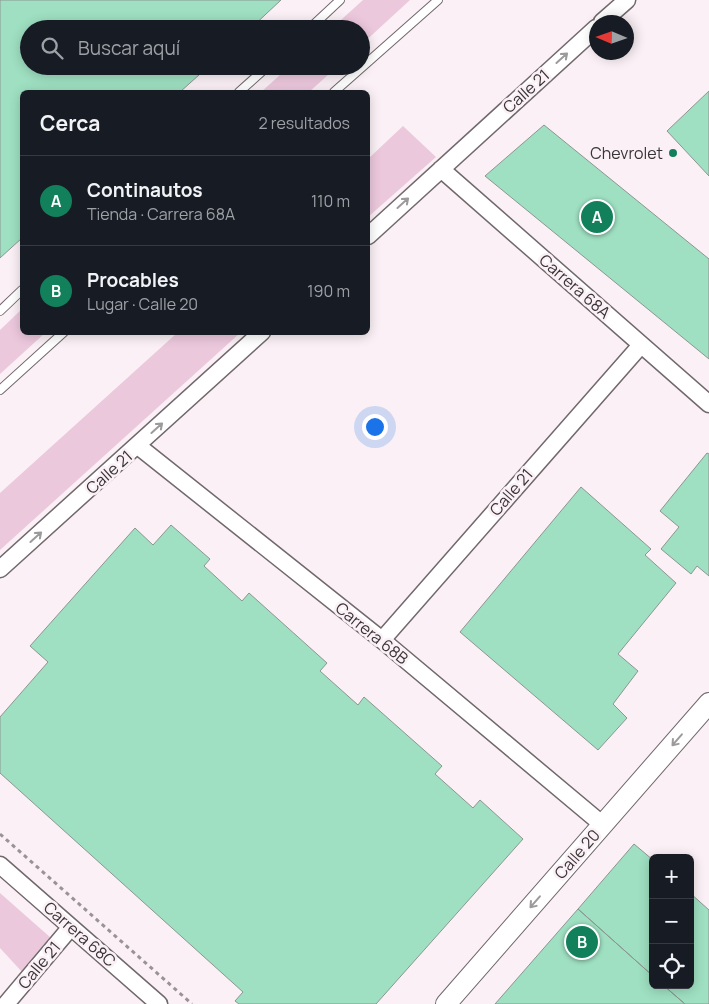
<!DOCTYPE html>
<html lang="es">
<head>
<meta charset="utf-8">
<style>
  :root { --surface:#171b24; --page:#242831; --text:#f1f3f6; --muted:#9ea1a6; --line:#363941; --accent:#13805c }
  body { margin:0; font-family:Manrope,sans-serif; background:var(--page); color:var(--text) }
  .controls { position:absolute; right:15px; bottom:15px; display:grid; overflow:hidden; border-radius:8px; box-shadow:0 2px 12px #0003 }
  .controls button { width:45px; height:45px; display:grid; place-items:center; padding:0; border:0; border-bottom:1px solid var(--line); background:var(--surface); color:var(--text); font:25px sans-serif }
  .compass { position:absolute; left:589px; top:15px; width:45px; height:45px; border-radius:50%; background:var(--surface); box-shadow:0 2px 12px #0003; rotate:272deg }
  .you { position:absolute; left:374px; top:426px; width:18px; height:18px; margin:-12px; border:4px solid #fff; border-radius:50%; background:#1a73e8; box-shadow:0 0 0 8px #1a73e833 }
  .badge { display:grid; place-items:center; width:32px; height:32px; border-radius:50%; background:var(--accent); color:#fff; font-size:16px; font-weight:700 }
  .pin { position:absolute; translate:-50% -50%; border:2px solid #fff; box-shadow:0 1px 5px #0006 }
  .list { margin:0; padding:0; list-style:none }
  h2 { display:flex; justify-content:space-between; align-items:center; height:65px; margin:0; padding:0 20px; font-size:21px }
  h2 small { font-size:16px; font-weight:400; color:var(--muted) }
  .list li { display:grid; grid-template-columns:32px 1fr auto; gap:15px; align-items:center; box-sizing:border-box; height:90px; padding:0 20px; border-top:1px solid var(--line) }
  .list b { display:block; font-size:19px; white-space:nowrap }
  .list p { margin:0; font-size:16px; white-space:nowrap; color:var(--muted) }
  .list em { font-size:16px; font-style:normal; color:var(--muted) }
  .icon { flex:none; width:28px; height:28px; fill:none; stroke:currentColor; stroke-width:2; stroke-linecap:round; stroke-linejoin:round }
  .map { position:relative; flex:none; width:709px; height:1004px; overflow:hidden }
  .search { position:absolute; background:var(--surface); box-shadow:0 2px 12px #0003; left:20px; top:20px; width:350px; height:55px; display:flex; align-items:center; gap:12px; box-sizing:border-box; padding:0 18px; border-radius:28px; color:var(--muted); font-size:19px }
  .panel { position:absolute; background:var(--surface); box-shadow:0 2px 12px #0003; left:20px; top:90px; width:350px; height:245px; border-radius:8px }
  .map>svg:first-child { display:block }
  .green { fill:#ecc8dd }
  .building { fill:#9fe0c2; stroke:#8c9691 }
  .lines { fill:none; stroke-linecap:round; stroke-linejoin:round }
  .service-casing { stroke:#70686c; stroke-width:10 }
  .minor-casing { stroke:#70686c; stroke-width:19 }
  .tertiary-casing { stroke:#70686c; stroke-width:22 }
  .path { stroke:#999296; stroke-width:3; stroke-dasharray:4 4; stroke-linecap:butt }
  .service { stroke:#fff; stroke-width:8 }
  .minor { stroke:#fff; stroke-width:16 }
  .tertiary { stroke:#fff; stroke-width:20 }
  .oneway { stroke:#9c9a9a }
  .poi-dot { fill:#13805c; stroke:#faf0f5; stroke-width:2 }
  .labels { text-anchor:middle; dominant-baseline:central; stroke-width:5; stroke-linejoin:round; paint-order:stroke }
  .street-label { font-size:16px; fill:#383436; stroke:#faf0f5 }
  .poi-label { font-size:16px; fill:#383436; stroke:#faf0f5; text-anchor:end }
</style>
</head>
<body>
<div class="map">
<svg width="709" height="1004" viewBox="0 0 709 1004">
  <rect width="100%" height="100%" fill="#faf0f5"/>
  <path class="green" d="M363,0h47l-49,45v-16h-30z
    M290,66h48l-29,26h-48z
    M403,126l33,31 -68,60v-58z
    M22,309v23l23,1 -45,41v-44z
    M177,333h63l-240,217v-57z
    M0,893l51,45 -28,35 -23,-25z"/>
  <path class="building" d="M0,0h281l-31,29h-221v37h180l-29,26h-158v146l-22,20z
    M709,91v85l-42,-45z
    M544,125l165,134v100l-224,-183z
    M707,453l2,1v122l-12,-10 -6,8 -30,-25 18,-22 -19,-16z
    M581,487l70,62 -6,6 31,28 -58,71 20,17 -25,33 14,14 -29,32 -138,-118z
    M171,525l39,34 -6,7 38,35 7,-8 78,70 -7,8 38,34 6,-8 78,69 -7,8 38,34 7,-8 43,39 -147,165h-137l-4,-3 8,-9 -243,-219v-56l48,-55 -18,-16 105,-118 18,17z
    M634,844l19,16v116l-75,-67z
    M690,893l19,17v94h-24l-22,-19h27z
    M578,909l75,67v9h10l22,19h-190z"/>
  <g class="lines">
    <defs>
      <path id="service" d="M309,29l31,-29
        M239,92l29,-26
        M334,92l104,-92
        M0,311l22,-21
        M0,390l64,-58"/>
      <path id="minor" d="M602,22l25,-22
        M441,169l268,235
        M368,236l228,-208
        M138,446l244,194 221,185
        M0,569l262,-237
        M382,640l259,-295
        M0,865l159,139
        M6,1004l65,-77"/>
      <path id="tertiary" d="M446,1004l263,-301"/>
    </defs>
    <use href="#service" class="service-casing"/>
    <use href="#minor" class="minor-casing"/>
    <use href="#tertiary" class="tertiary-casing"/>
    <path class="path" d="M0,834l192,170"/>
    <use href="#service" class="service"/>
    <use href="#minor" class="minor"/>
    <use href="#tertiary" class="tertiary"/>
  </g>
  <defs><path id="oneway-shaft" d="M-6 0H5M1.5-3L5.5 0L1.5 3" fill="none" stroke-width="1.6" stroke-linecap="round" stroke-linejoin="round" transform="scale(1.25)"/></defs>
  <g class="oneway">
    <use href="#oneway-shaft" transform="translate(562 58) rotate(-42)"/>
    <use href="#oneway-shaft" transform="translate(403 203) rotate(-42)"/>
    <use href="#oneway-shaft" transform="translate(157 428) rotate(-42)"/>
    <use href="#oneway-shaft" transform="translate(36 537) rotate(-42)"/>
    <use href="#oneway-shaft" transform="translate(677 740) rotate(131)"/>
    <use href="#oneway-shaft" transform="translate(535 902) rotate(131)"/>
  </g>
  <circle class="poi-dot" cx="673" cy="153" r="5"/>
  <g class="labels">
    <g class="street-label">
      <text transform="translate(526 91) rotate(-42)">Calle 21</text>
      <text transform="translate(575 286) rotate(41)">Carrera 68A</text>
      <text transform="translate(109 472) rotate(-42)">Calle 21</text>
      <text transform="translate(511 492) rotate(-49)">Calle 21</text>
      <text transform="translate(372 633) rotate(39)">Carrera 68B</text>
      <text transform="translate(577 854) rotate(-49)">Calle 20</text>
      <text transform="translate(80 934) rotate(41)">Carrera 68C</text>
      <text transform="translate(39 965) rotate(-50)">Calle 21</text>
    </g>
    <g class="poi-label">
      <text x="663" y="153">Chevrolet</text>
    </g>
  </g>
</svg>
<div class="controls">
<button>+</button>
<button>−</button>
<button><svg class="icon" aria-label="locate" viewBox="0 0 24 24"><circle cx="12" cy="12" r="6"/><path d="M12 2v4M12 18v4M2 12h4M18 12h4"/></svg></button>
</div>
<svg class="compass" viewBox="-18 -18 36 36"><path d="M0-13l5 13h-10z" fill="#e53935"/><path d="M0 13l5-13h-10z" fill="#9ea1a6"/></svg>
<div class="you"></div>
<div class="pin badge" style="left:597px;top:217px">A</div>
<div class="pin badge" style="left:582px;top:942px">B</div>
<div class="search"><svg class="icon" aria-label="search" viewBox="0 0 24 24"><circle cx="10" cy="10" r="6"/><path d="M15 15l6 6"/></svg>Buscar aquí</div>
<section class="panel">
<h2>Cerca<small>2 resultados</small></h2>
<ul class="list">
<li><span class="badge">A</span><div><b>Continautos</b><p>Tienda · Carrera 68A</p></div><em>110 m</em></li>
<li><span class="badge">B</span><div><b>Procables</b><p>Lugar · Calle 20</p></div><em>190 m</em></li>
</ul>
</section>
</div>
</body>
</html>
